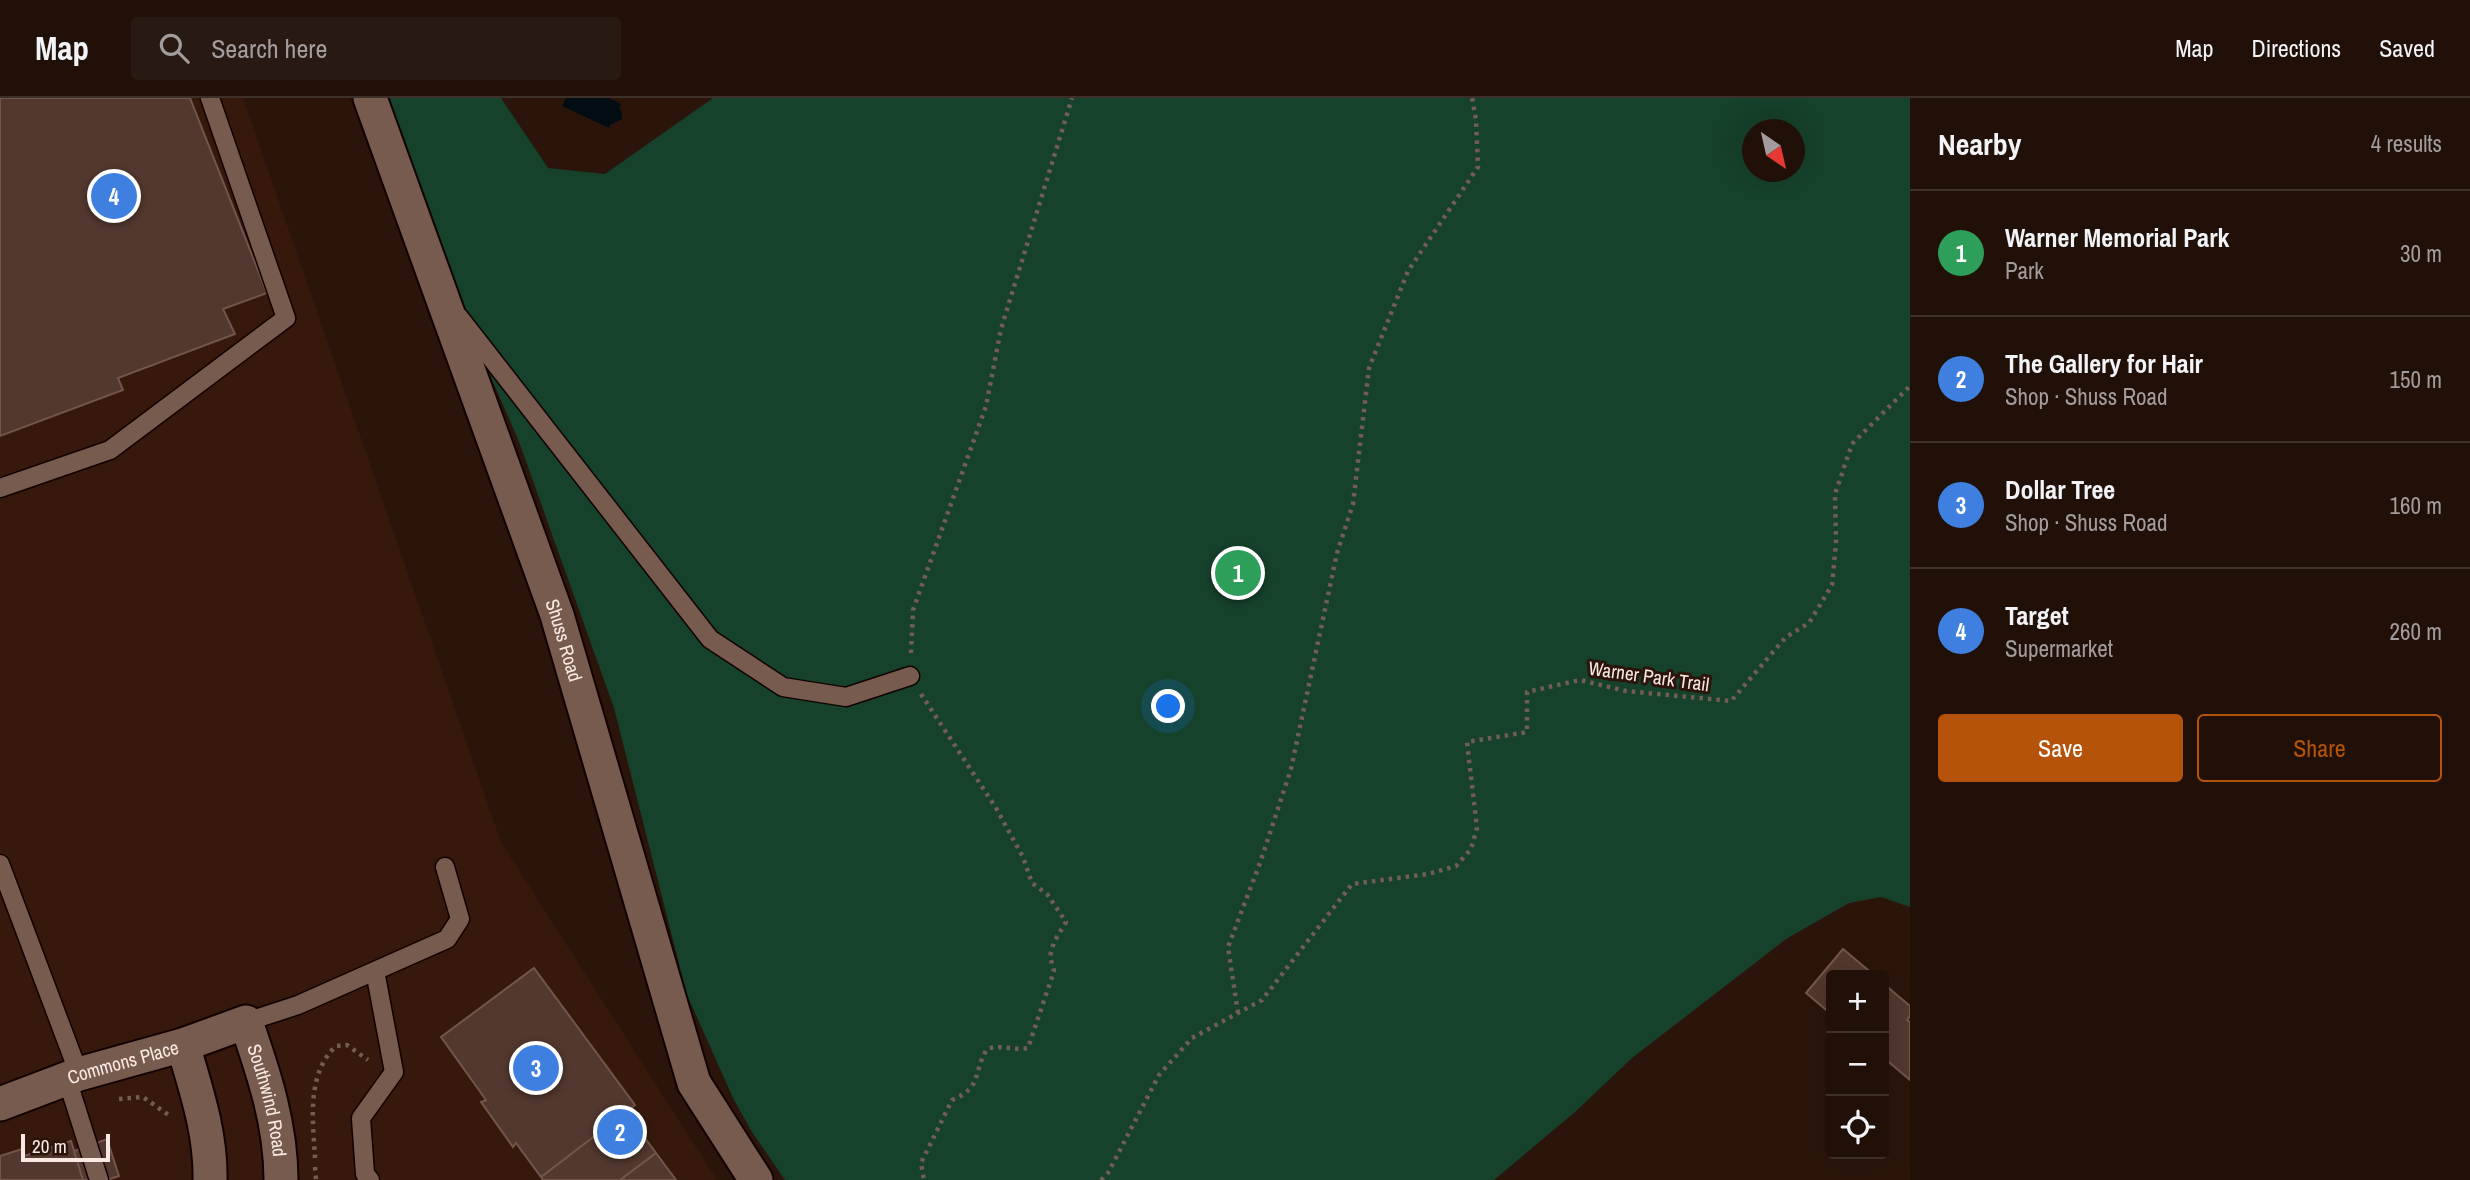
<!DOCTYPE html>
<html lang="en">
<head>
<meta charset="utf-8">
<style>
  :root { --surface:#201008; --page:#281912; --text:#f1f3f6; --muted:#a29d9c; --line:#3d3029; --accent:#b45309 }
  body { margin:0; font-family:"Archivo Narrow",sans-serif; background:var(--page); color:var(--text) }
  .controls { position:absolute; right:21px; bottom:21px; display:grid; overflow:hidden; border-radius:7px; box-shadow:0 7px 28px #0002 }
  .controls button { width:63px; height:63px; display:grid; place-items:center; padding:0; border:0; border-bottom:2px solid var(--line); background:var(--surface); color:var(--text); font:35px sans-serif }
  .compass { position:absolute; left:1742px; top:21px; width:63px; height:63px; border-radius:50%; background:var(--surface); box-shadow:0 7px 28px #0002; rotate:146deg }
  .scale { position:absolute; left:21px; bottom:18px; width:89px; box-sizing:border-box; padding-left:7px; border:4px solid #f9e9e2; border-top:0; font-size:19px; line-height:24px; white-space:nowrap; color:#f9e9e2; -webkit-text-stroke:5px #2b150b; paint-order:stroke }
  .you { position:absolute; left:1169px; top:609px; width:24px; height:24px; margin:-18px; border:5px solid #fff; border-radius:50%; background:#1a73e8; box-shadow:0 0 0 10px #1a73e833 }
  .badge { display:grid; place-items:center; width:46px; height:46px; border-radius:50%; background:var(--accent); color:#fff; font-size:23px; font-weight:700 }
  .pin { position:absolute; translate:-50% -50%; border:4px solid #fff; box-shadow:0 2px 7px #0006 }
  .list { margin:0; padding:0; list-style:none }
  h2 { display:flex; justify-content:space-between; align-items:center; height:91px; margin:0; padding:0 28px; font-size:30px }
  h2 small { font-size:23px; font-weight:400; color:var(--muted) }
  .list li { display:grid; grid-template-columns:46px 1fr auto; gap:21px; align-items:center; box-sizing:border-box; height:126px; padding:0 28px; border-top:2px solid var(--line) }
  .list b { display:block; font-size:26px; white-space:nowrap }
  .list p { margin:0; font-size:23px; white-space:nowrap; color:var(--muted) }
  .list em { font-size:23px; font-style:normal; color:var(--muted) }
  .actions { display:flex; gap:14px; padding:21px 28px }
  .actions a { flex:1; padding:16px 0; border:2px solid var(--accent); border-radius:7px; text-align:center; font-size:24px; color:var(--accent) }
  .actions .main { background:var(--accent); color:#fff }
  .icon { flex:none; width:38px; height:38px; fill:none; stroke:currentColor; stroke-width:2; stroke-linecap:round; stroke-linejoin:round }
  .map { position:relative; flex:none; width:1910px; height:1082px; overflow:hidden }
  header { display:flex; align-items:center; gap:42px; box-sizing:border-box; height:98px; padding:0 35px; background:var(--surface); border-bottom:2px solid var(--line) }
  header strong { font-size:33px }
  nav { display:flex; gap:38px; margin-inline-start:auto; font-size:24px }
  .search { width:490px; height:63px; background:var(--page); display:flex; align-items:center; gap:18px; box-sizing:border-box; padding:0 24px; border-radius:7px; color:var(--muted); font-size:26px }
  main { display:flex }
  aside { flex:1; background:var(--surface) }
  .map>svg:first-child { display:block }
  .built { fill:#36190c }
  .green { fill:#16412b; fill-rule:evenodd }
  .water { fill:#020d13 }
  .building { fill:#52382e; stroke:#72564b; stroke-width:2 }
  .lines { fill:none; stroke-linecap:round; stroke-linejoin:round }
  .service-casing { stroke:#120200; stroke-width:21 }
  .minor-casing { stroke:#120200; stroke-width:37 }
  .path { stroke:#715d54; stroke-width:4.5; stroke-dasharray:3.5 5; stroke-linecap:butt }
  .service { stroke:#775b4f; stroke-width:18 }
  .minor { stroke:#775b4f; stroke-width:33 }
  .labels { text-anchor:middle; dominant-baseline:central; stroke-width:6; stroke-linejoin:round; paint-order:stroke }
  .street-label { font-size:19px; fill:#f9e9e2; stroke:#2b150b }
</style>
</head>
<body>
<header>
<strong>Map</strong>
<div class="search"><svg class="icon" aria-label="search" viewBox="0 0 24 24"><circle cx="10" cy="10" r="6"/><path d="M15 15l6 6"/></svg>Search here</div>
<nav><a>Map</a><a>Directions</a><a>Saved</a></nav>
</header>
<main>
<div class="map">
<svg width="1910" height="1082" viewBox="0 0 1910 1082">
  <rect width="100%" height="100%" fill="#2b150b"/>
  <path class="built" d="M0,0h243l258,744 216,338h-717z"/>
  <path class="green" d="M385,0h116l47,70 57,6 108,-76h1197v809l-29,-10 -32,6 -63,36 -154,119 -57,54 -81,68h-709l-33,-48 -18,-32 -47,-105 -73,-287 -96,-269 -75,-171zM1752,32h42v42h-42z"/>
  <path class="water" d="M566,0h43l12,6 -2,4 3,4v7l-12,6 -1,3 -47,-22z"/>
  <path class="building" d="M0,0h190l77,195 -44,16 12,25 -117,44 5,12 -123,46z
    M1843,851l31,26h-43v39l-25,-21z
    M534,870l101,137 -94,72 -25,-34 -3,4 -32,-45 5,-2 -45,-63z
    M1884,886l26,22v10l-3,4 3,2v58l-26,-22z
    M626,1014l30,41 -36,27h-77l-2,-3z
    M107,1041l12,37 -13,4h-23l-9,-29z
    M71,1043l12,39h-83v-24l22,-7 2,7z
    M656,1055l20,27h-56z"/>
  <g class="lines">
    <defs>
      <path id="service" d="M459,219l251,322 73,48 63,10 64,-21
        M0,390l110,-38 176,-132 -76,-220
        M0,766l79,210
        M246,924l52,-17 149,-66 13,-20 -15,-52
        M67,981l32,101
        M370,1082l-5,-6 -4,-56 33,-46 -19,-101"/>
      <g id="minor">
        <path id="s1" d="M370,0l187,517 137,468 62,97"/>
        <path d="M183,947c13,45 28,88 27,135"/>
        <path id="s2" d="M0,1006l79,-30 104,-29 63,-23c18,52 35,103 35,158"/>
      </g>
    </defs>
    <use href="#service" class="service-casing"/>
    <use href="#minor" class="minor-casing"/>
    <path class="path" d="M911,555l2,-43 73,-204 15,-77 71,-231
      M921,596l75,114 27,49 9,26 15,11 19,28 -12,20 -4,14 4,15 -26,77c-16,3 -25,-4 -41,1 -15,25 -4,38 -35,51l-31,63 3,17
      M1238,915l-10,-66 32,-84 31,-94 46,-216 16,-49 16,-136 39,-97 70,-104 -2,-47 -4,-22
      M119,1001l24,-2 27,19
      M315,1060c-2,-37 -9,-84 21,-112l11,-1 21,15
      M315,1069l1,13
      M1101,1082l7,-7 51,-98 33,-37 70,-38 90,-116 76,-10 28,-8 15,-17 6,-21 -10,-86 60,-10v-40l53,-12 46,11 105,10 55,-64 23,-14 23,-38 4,-42 -1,-49 17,-50 58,-58"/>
    <use href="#service" class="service"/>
    <use href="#minor" class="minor"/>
  </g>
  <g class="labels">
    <g class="street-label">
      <text stroke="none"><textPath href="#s1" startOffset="576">Shuss Road</textPath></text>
      <text transform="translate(1649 578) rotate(8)">Warner Park Trail</text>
      <text stroke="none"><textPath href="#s2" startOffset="130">Commons Place</textPath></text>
      <text stroke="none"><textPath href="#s2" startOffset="341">Southwind Road</textPath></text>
    </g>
  </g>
</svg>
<div class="controls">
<button>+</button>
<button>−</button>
<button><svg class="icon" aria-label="locate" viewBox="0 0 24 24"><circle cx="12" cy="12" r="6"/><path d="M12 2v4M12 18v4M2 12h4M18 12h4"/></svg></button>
</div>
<svg class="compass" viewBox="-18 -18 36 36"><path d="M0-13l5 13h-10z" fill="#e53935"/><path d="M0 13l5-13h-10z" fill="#a29d9c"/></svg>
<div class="scale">20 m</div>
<div class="you"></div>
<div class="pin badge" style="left:1238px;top:475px;background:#2e9e5b">1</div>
<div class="pin badge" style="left:620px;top:1034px;background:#3f7fe0">2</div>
<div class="pin badge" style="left:536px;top:970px;background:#3f7fe0">3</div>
<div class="pin badge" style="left:114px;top:98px;background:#3f7fe0">4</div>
</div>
<aside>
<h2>Nearby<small>4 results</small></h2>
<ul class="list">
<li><span class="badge" style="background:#2e9e5b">1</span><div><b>Warner Memorial Park</b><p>Park</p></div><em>30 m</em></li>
<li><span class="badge" style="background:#3f7fe0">2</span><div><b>The Gallery for Hair</b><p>Shop · Shuss Road</p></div><em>150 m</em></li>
<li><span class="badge" style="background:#3f7fe0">3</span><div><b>Dollar Tree</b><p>Shop · Shuss Road</p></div><em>160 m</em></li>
<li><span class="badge" style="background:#3f7fe0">4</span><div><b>Target</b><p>Supermarket</p></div><em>260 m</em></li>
</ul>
<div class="actions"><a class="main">Save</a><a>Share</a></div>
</aside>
</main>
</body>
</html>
